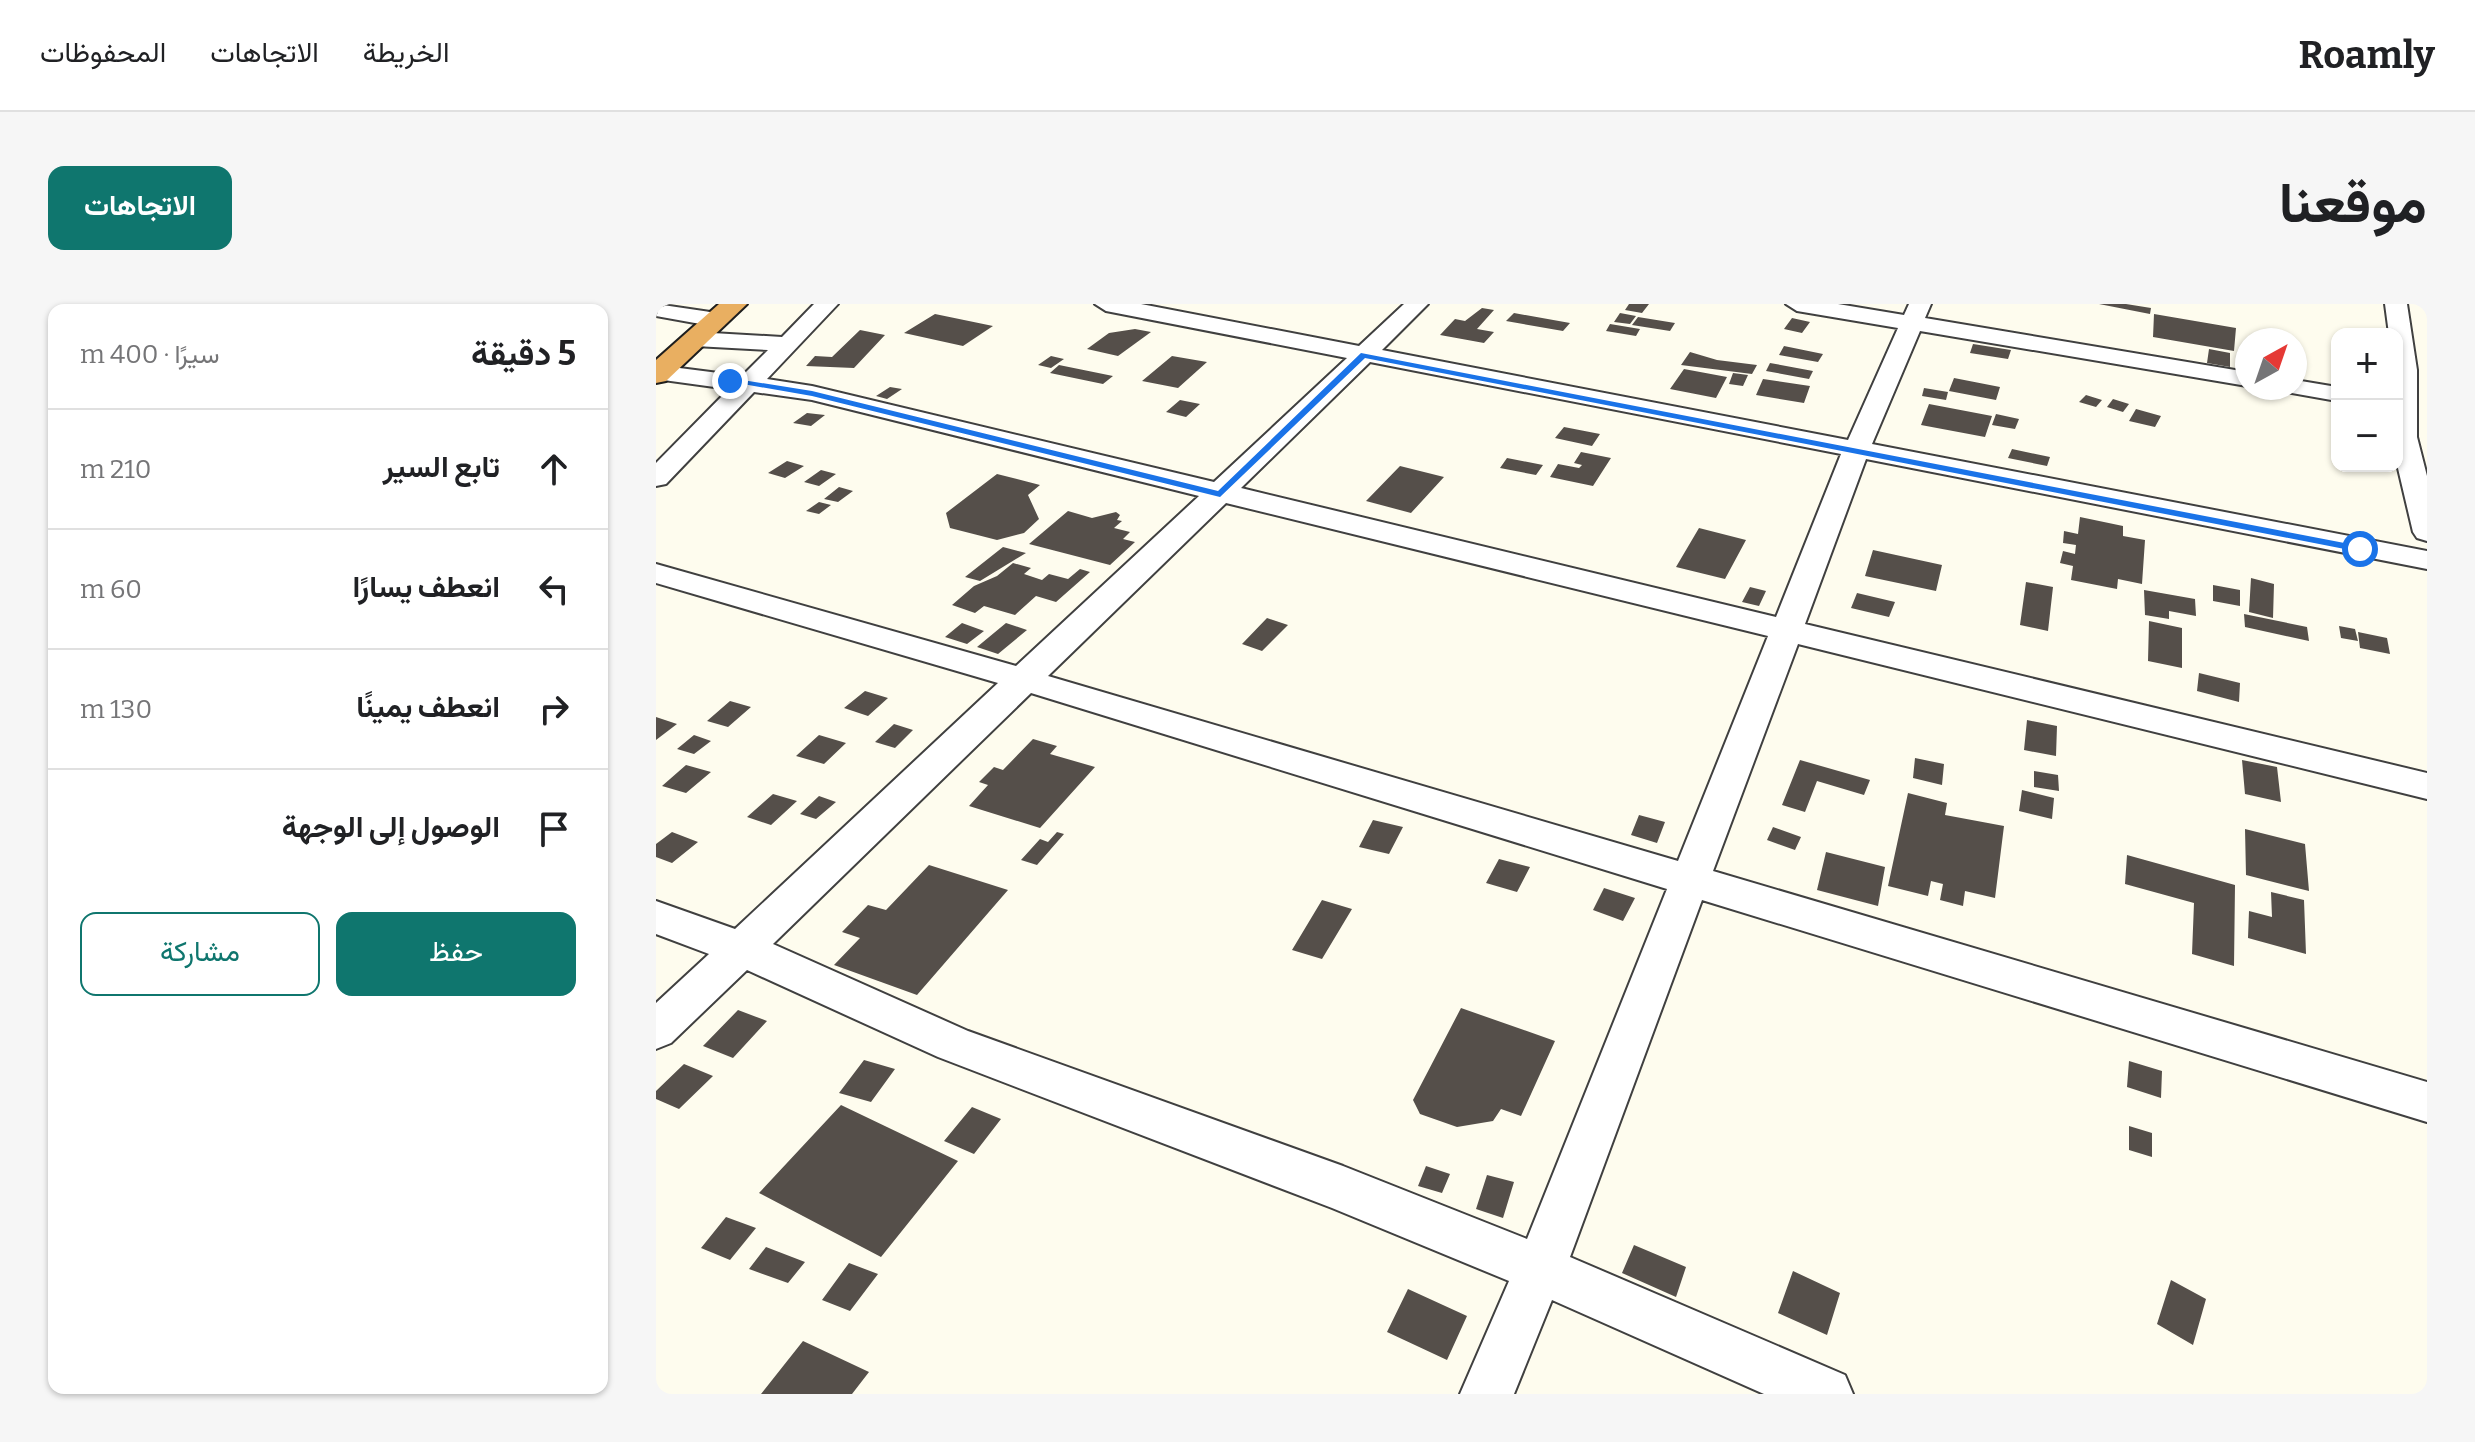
<!DOCTYPE html>
<html lang="ar">
<head>
<meta charset="utf-8">
<style>
  :root { --surface:#fff; --page:#f6f6f6; --text:#202124; --muted:#757577; --line:#e0e0e0; --accent:#0f766e }
  body { margin:0; font-family:Bitter,Vazirmatn,serif; background:var(--page); color:var(--text); direction:rtl }
  .controls { position:absolute; right:24px; top:24px; display:grid; overflow:hidden; border-radius:16px; box-shadow:0 2px 6px #0004 }
  .controls button { width:72px; height:72px; display:grid; place-items:center; padding:0; border:0; border-bottom:2px solid var(--line); background:var(--surface); color:var(--text); font:40px sans-serif }
  .compass { position:absolute; left:1579px; top:24px; width:72px; height:72px; border-radius:50%; background:var(--surface); box-shadow:0 2px 6px #0004; rotate:40deg }
  .stop { position:absolute; width:24px; height:24px; margin:-18px; border:6px solid #1a73e8; border-radius:50%; background:#fff }
  .stop.end { background:#1a73e8; border-color:#fff; box-shadow:0 2px 8px #0008 }
  .list { margin:0; padding:0; list-style:none }
  h2 { display:flex; justify-content:space-between; align-items:center; height:104px; margin:0; padding:0 32px; font-size:34px }
  h2 small { font-size:26px; font-weight:400; color:var(--muted) }
  .list li { display:grid; grid-template-columns:52px 1fr auto; gap:24px; align-items:center; box-sizing:border-box; height:120px; padding:0 32px; border-top:2px solid var(--line) }
  .list b { display:block; font-size:30px; white-space:nowrap }
  .list em { font-size:26px; font-style:normal; color:var(--muted) }
  .actions { display:flex; gap:16px; padding:24px 32px }
  .actions a { flex:1; padding:18px 0; border:2px solid var(--accent); border-radius:16px; text-align:center; font-size:28px; color:var(--accent) }
  .actions .main { background:var(--accent); color:#fff }
  .icon { flex:none; width:44px; height:44px; fill:none; stroke:currentColor; stroke-width:2; stroke-linecap:round; stroke-linejoin:round }
  .map { position:relative; flex:none; width:1771px; height:1090px; overflow:hidden; direction:ltr; border-radius:16px }
  header { display:flex; align-items:center; gap:48px; box-sizing:border-box; height:112px; padding:0 40px; background:var(--surface); border-bottom:2px solid var(--line) }
  header strong { font-size:38px }
  nav { display:flex; gap:44px; margin-inline-start:auto; font-size:28px }
  .intro { display:flex; align-items:center; justify-content:space-between; box-sizing:border-box; height:192px; padding:0 48px }
  h1 { margin:0; font-size:56px }
  .button { padding:20px 36px; border-radius:16px; background:var(--accent); color:#fff; font-size:28px; font-weight:700 }
  main { display:flex; gap:48px; padding:0 48px }
  aside { flex:1; background:var(--surface); border-radius:16px; box-shadow:0 2px 6px #0004 }
  .map>svg:first-child { display:block }
  .building { fill:#554f4a }
  .lines { fill:none; stroke-linecap:round; stroke-linejoin:round }
  .street-casing { stroke:#404040; stroke-width:4 }
  .highway-casing { stroke:#1e1e1e; stroke-width:4 }
  .street { fill:#fff; fill-rule:evenodd }
  .highway { fill:#e9af61; fill-rule:evenodd }
  .route { fill:#1a73e8 }
</style>
</head>
<body>
<header>
<strong>Roamly</strong>
<nav><a>الخريطة</a><a>الاتجاهات</a><a>المحفوظات</a></nav>
</header>
<div class="intro"><h1>موقعنا</h1><a class="button">الاتجاهات</a></div>
<main>
<div class="map">
<svg width="1771" height="1090" viewBox="0 0 1771 1090">
  <rect width="100%" height="100%" fill="#fefcee"/>
  <path class="building" d="M973,0h20l-7,9 -17,-3z
    M1443,0h27l25,4 -1,6z
    M826,4l12,2 -17,19 17,3 -10,11 -44,-8 15,-16 10,2z
    M858,9l56,10 -7,8 -57,-10z
    M964,9l16,3 -6,8 -16,-2z
    M279,10l58,12 -30,20 -59,-13z
    M1498,10l82,14 -2,23 -81,-14z
    M982,13l37,6 -5,8 -38,-6z
    M1136,14l18,4 -8,11 -18,-4z
    M954,20l30,5 -4,7 -30,-5z
    M479,25l16,3 -33,24 -31,-7 22,-16z
    M204,26l25,5 -31,33 -48,-2 9,-10 17,1z
    M1317,40l38,6 -3,9 -38,-6z
    M1128,42l39,8 -5,8 -39,-7z
    M1553,45l21,4v14l-23,-4z
    M1034,48l27,8 40,5 -5,9 -71,-9z
    M395,52l13,3 -13,9 -13,-3z
    M516,52l35,6 -29,26 -36,-7z
    M1114,59l43,8 -4,8 -43,-8z
    M403,61l54,11 -10,8 -53,-11z
    M1028,65l43,8 -11,21 -46,-9z
    M1077,69l15,2 -5,11 -14,-2z
    M1298,74l46,9 -4,13 -47,-9z
    M1107,75l47,7 -6,17 -48,-8z
    M234,83l12,2 -15,10 -11,-3z
    M1268,84l24,4 -2,8 -24,-4z
    M1430,91l16,5 -6,7 -17,-5z
    M1457,95l16,5 -6,8 -16,-5z
    M524,96l20,4 -14,13 -20,-5z
    M1273,100l63,12 -7,21 -64,-12z
    M1480,105l25,7 -6,11 -26,-6z
    M151,109l18,2 -14,11 -18,-3z
    M1340,110l23,5 -4,10 -23,-4z
    M908,123l36,7 -8,12 -37,-8z
    M1356,145l38,8 -3,9 -39,-8z
    M925,148l30,6 -18,28 -43,-9 8,-13 21,4 3,-3 -8,-2z
    M851,154l36,7 -7,10 -36,-7z
    M131,157l17,5 -19,12 -17,-5z
    M744,162l44,11 -33,36 -45,-12z
    M165,166l15,4 -17,12 -15,-4z
    M341,170l43,11 -12,10 11,24 -15,14 -27,7 -47,-12 -4,-15z
    M183,183l14,4 -15,11 -14,-3z
    M163,198l12,3 -12,9 -13,-3z
    M412,207l24,7 24,-6 4,3 -3,5 5,1 -8,7 16,4 -7,7 12,3 -25,23 -81,-21z
    M1424,213l43,9v10l22,4 -3,44 -24,-5 -1,10 -46,-9 2,-14 -13,-3 3,-12 12,3 1,-9 -13,-2 1,-12 14,3z
    M1043,224l47,12 -21,39 -49,-12z
    M347,243l23,6 -46,28 -15,-4z
    M1217,246l69,15 -6,26 -71,-15z
    M357,259l18,5 -7,6 18,6 7,-6 19,5 12,-10 10,3 -34,30 -20,-6 -21,19 -31,-9 -9,7 -23,-8 22,-19 23,-10z
    M1595,274l23,6 -1,34 -24,-6z
    M1370,278l27,5 -5,44 -28,-6z
    M1557,281l27,5v16l-27,-5z
    M1094,283l16,4 -7,15 -17,-4z
    M1488,286l51,9 1,17 -27,-5v8l-24,-4z
    M1201,289l38,9 -6,15 -38,-9z
    M1588,310l63,13 2,14 -64,-14z
    M611,314l21,7 -26,26 -20,-7z
    M1493,317l33,7v40l-34,-7z
    M306,319l22,8 -17,13 -22,-7z
    M350,319l21,7 -29,24 -21,-7z
    M1683,322l16,3 3,12 -17,-3z
    M1702,328l29,6 3,16 -30,-6z
    M1543,369l41,10 -1,19 -42,-11z
    M209,387l23,7 -20,18 -24,-8z
    M74,397l21,6 -23,20 -21,-6z
    M0,413l21,7 -21,16z
    M1371,416l30,6 -1,30 -32,-6z
    M238,420l19,6 -18,18 -20,-6z
    M38,431l17,6 -17,13 -17,-5z
    M163,431l27,8 -22,21 -28,-8z
    M377,435l24,7 -7,8 45,13 -55,61 -71,-22 19,-21 -9,-3 15,-15 9,3z
    M1259,454l29,6 -2,21 -29,-7z
    M1144,456l70,20 -6,15 -47,-14 -12,31 -23,-7z
    M1586,456l35,7 4,35 -36,-8z
    M30,461l25,7 -25,21 -24,-7z
    M1378,467l24,4 1,16 -25,-4z
    M1366,486l32,8 -2,21 -33,-8z
    M1252,489l39,10 -2,12 59,11 -9,72 -30,-7 -2,15 -23,-6 3,-16 -12,-3 -3,15 -40,-10z
    M117,490l24,7 -26,24 -24,-8z
    M163,492l17,6 -20,17 -16,-5z
    M983,511l26,7 -8,21 -26,-8z
    M717,516l30,7 -14,27 -30,-7z
    M1117,523l28,10 -6,13 -28,-10z
    M1589,525l60,15 4,47 -63,-16z
    M16,528l26,10 -26,21 -16,-6v-13z
    M401,528l7,2 -27,31 -16,-5 19,-21 8,3z
    M1170,548l59,15 -7,39 -61,-16z
    M1471,551l108,30 -1,81 -42,-12 2,-51 -69,-19z
    M843,555l31,8 -13,25 -31,-9z
    M273,561l79,25 -91,105 -83,-30 26,-27 -18,-6 26,-27 18,5z
    M948,584l31,10 -12,23 -30,-11z
    M1615,588l33,8 2,54 -58,-16 1,-27 23,6z
    M666,596l30,9 -30,50 -30,-9z
    M805,704l94,33 -34,75 -20,-7 -8,12 -36,6 -37,-13 -7,-14z
    M82,706l29,11 -34,37 -30,-12z
    M208,756l31,9 -24,33 -32,-9z
    M1473,757l33,10 -1,27 -34,-11z
    M28,760l29,12 -34,33 -23,-10v-8z
    M185,801l117,56 -77,96 -122,-64z
    M316,803l29,12 -27,35 -30,-13z
    M1473,822l23,7v24l-23,-7z
    M770,862l24,8 -8,19 -24,-7z
    M831,871l27,7 -11,36 -27,-9z
    M70,913l30,11 -26,32 -29,-12z
    M978,941l52,22 -10,30 -54,-24z
    M110,943l39,15 -17,21 -39,-14z
    M193,959l29,11 -28,37 -28,-11z
    M1137,967l47,22 -13,42 -49,-22z
    M1515,976l35,19 -13,46 -36,-21z
    M752,985l59,27 -20,44 -60,-28z
    M147,1037l66,31 -17,22h-91z"/>
  <g class="lines">
    <defs>
      <path id="street" d="M0,0l61,9 11,7 -11,7 -61,-11z
        M158,0h24l-71,75 45,7 402,96 133,-124 -241,-47 -11,-7h46l218,42 45,-42h24l-46,46 466,90 50,-112 -101,-17 -11,-7h52l66,11 5,-11h22l-6,14 322,54v14l-327,-55 -48,113 555,107v18l-561,-110 -61,165 622,149v26l-629,-155 -85,227 714,211v40l-725,-222 -132,357 275,118 8,19h-89l-212,-94 -38,94h-54l49,-113 -177,-73 -394,-151 -191,-87 -76,73 -15,6v-46l53,-49 -53,-20v-33l79,28 263,-246 -342,-100v-19l360,102 183,-170 -387,-96 -58,-8 -88,92 -10,2v-23l73,-74 -73,-10v-14l86,11 26,-26 -73,-4 -12,-7 12,-7 87,5zM714,58l471,92 -65,163 -535,-129zM570,199l542,133 -90,225 -630,-185zM375,389l636,196 -140,350 -184,-73 -375,-135 -195,-87z
        M1729,0h22l10,66v67l10,39v65l-10,-3 -4,-6 -16,-68v-130h-8z
        M1639,76l42,7v14l-51,-9 -3,-4h12z"/>
      <path id="highway" d="M63,0h28l-81,77 -10,2v-23z"/>
    </defs>
    <use href="#street" class="street-casing"/>
    <use href="#highway" class="highway-casing"/>
    <use href="#street" class="street"/>
    <use href="#highway" class="highway"/>
  </g>
  <path class="route" d="M705,49l999,193 5,3 -5,3 -995,-194 -145,139 -408,-101 -86,-15 4,-3 82,13 406,100z"/>
</svg>
<div class="controls">
<button>+</button>
<button>−</button>
</div>
<svg class="compass" viewBox="-18 -18 36 36"><path d="M0-13l5 13h-10z" fill="#e53935"/><path d="M0 13l5-13h-10z" fill="#757577"/></svg>
<div class="stop" style="left:1704px;top:245px"></div>
<div class="stop end" style="left:74px;top:77px"></div>
</div>
<aside>
<h2>5 دقيقة<small>سيرًا · 400 m</small></h2>
<ul class="list">
<li><svg class="icon" aria-label="ahead" viewBox="0 0 24 24"><path d="M12 20V5M6 11l6-6 6 6"/></svg><div><b>تابع السير</b></div><em>210 m</em></li>
<li><svg class="icon" aria-label="left" viewBox="0 0 24 24"><path d="M17 20v-9H6M10 6l-5 5 5 5"/></svg><div><b>انعطف يسارًا</b></div><em>60 m</em></li>
<li><svg class="icon" aria-label="right" viewBox="0 0 24 24"><path d="M7 20v-9h11M14 6l5 5-5 5"/></svg><div><b>انعطف يمينًا</b></div><em>130 m</em></li>
<li><svg class="icon" aria-label="arrive" viewBox="0 0 24 24"><path d="M6 21V4h12l-3 4 3 4H6"/></svg><div><b>الوصول إلى الوجهة</b></div></li>
</ul>
<div class="actions"><a class="main">حفظ</a><a>مشاركة</a></div>
</aside>
</main>
</body>
</html>
